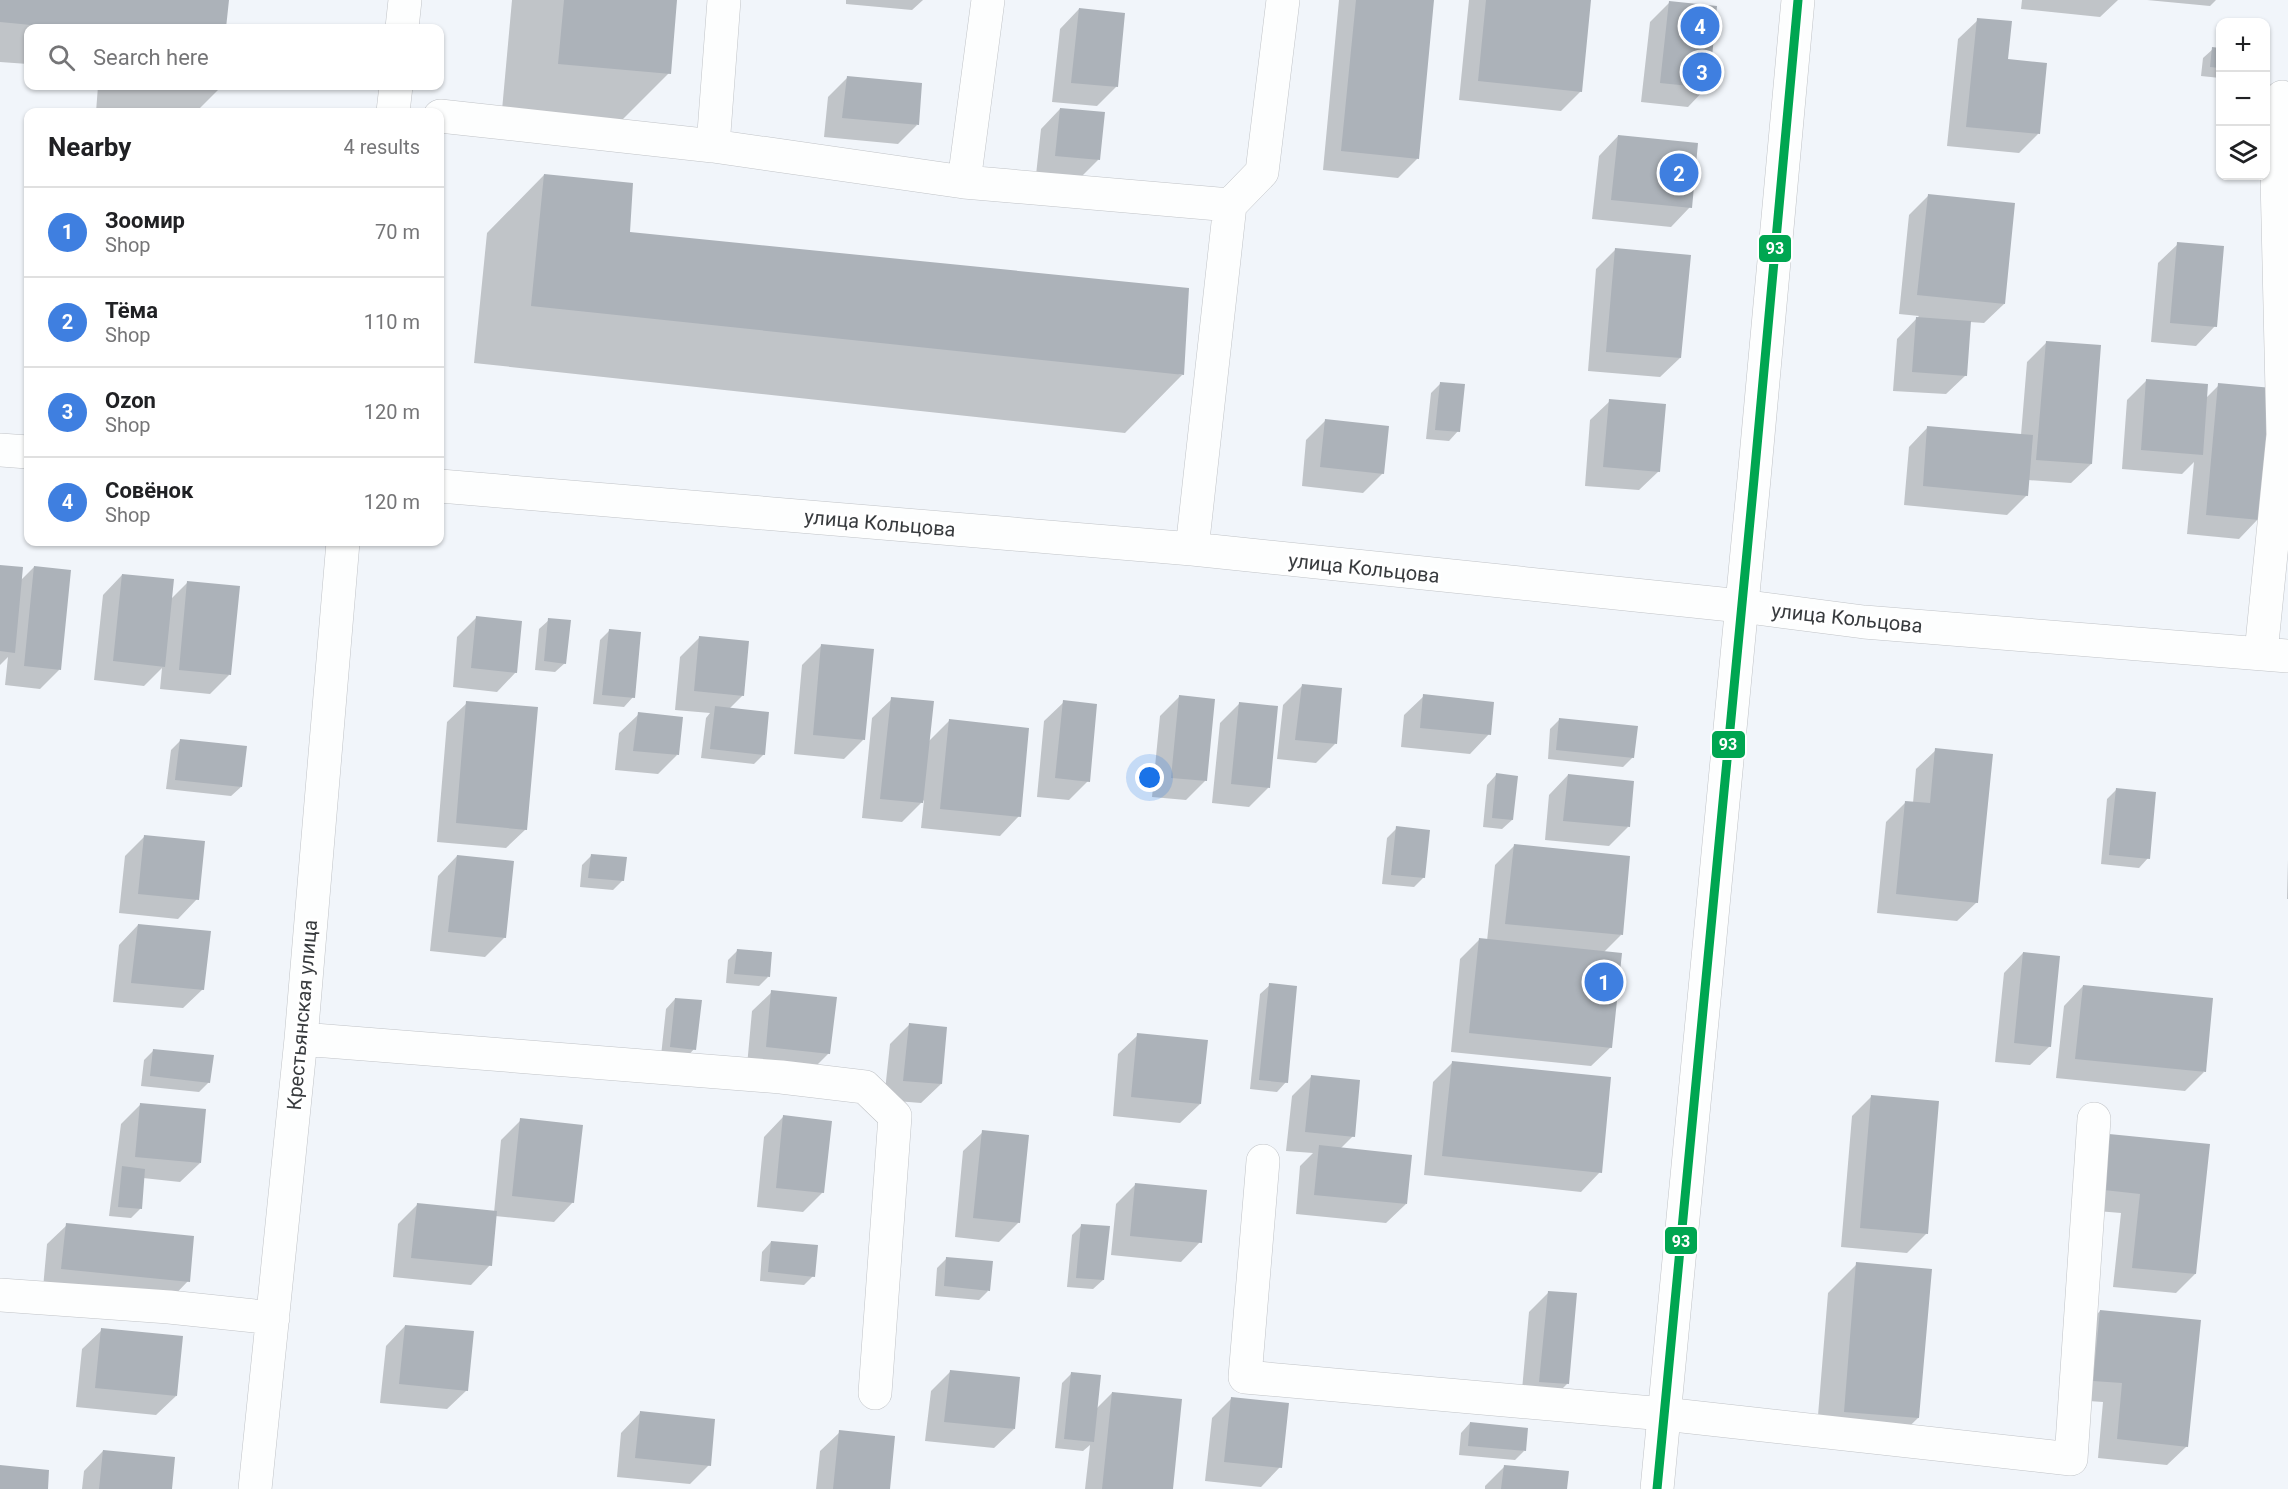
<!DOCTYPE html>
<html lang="en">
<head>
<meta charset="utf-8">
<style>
  :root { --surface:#fff; --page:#f6f6f6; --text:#202124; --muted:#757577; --line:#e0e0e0; --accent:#797c80 }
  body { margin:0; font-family:Roboto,sans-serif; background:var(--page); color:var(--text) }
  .controls { position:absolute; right:18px; top:18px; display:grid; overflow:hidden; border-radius:12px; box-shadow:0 2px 4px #0004 }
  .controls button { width:54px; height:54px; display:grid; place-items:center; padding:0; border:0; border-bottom:2px solid var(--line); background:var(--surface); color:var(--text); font:30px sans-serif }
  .you { position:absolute; left:1150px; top:778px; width:21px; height:21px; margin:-15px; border:4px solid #fff; border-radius:50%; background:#1a73e8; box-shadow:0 0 0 9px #1a73e833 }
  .badge { display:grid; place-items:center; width:39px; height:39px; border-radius:50%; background:var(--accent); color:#fff; font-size:20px; font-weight:700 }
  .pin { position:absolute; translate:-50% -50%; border:3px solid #fff; box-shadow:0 2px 6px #0006 }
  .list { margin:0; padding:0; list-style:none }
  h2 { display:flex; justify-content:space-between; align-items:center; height:78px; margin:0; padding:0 24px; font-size:26px }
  h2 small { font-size:20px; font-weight:400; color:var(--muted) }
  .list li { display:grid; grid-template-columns:39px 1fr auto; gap:18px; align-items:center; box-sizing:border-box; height:90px; padding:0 24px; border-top:2px solid var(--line) }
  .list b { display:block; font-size:22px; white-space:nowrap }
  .list p { margin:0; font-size:20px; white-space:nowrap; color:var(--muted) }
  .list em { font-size:20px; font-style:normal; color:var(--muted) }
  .icon { flex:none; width:33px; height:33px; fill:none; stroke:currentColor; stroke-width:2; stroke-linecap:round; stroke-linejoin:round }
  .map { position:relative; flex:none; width:2288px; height:1489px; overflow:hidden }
  .search { position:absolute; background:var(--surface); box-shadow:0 2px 4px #0004; left:24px; top:24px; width:420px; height:66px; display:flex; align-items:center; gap:15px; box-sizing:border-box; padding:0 21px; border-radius:12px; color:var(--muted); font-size:22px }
  .panel { position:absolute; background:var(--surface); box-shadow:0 2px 4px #0004; left:24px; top:108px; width:420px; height:438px; border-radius:12px }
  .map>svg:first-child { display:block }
  .shadow { fill:#0003 }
  .building { fill:#acb2b9 }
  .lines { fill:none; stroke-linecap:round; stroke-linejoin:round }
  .minor-casing { stroke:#c0c3c7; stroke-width:34 }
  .major-casing { stroke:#c0c3c7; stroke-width:34 }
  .minor { stroke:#fdfefe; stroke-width:33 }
  .major { stroke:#fdfefe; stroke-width:33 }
  .bus-1-casing { stroke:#fff; stroke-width:14 }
  .bus-1 { stroke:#00a651; stroke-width:9 }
  .labels { text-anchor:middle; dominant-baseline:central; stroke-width:6; stroke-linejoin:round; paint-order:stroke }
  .street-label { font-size:20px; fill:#383b3e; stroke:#fff }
  .line-badge { stroke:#fff; stroke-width:2 }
  .badge-label { font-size:16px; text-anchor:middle; font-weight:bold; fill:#fff }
</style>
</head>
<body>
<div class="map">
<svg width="2288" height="1489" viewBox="0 0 2288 1489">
  <rect width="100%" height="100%" fill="#f1f5fa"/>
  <path class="shadow" d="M0,0h228l-3,28h-197v36l-28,-2z
    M512,0h164l-7,73 -58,58 -110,-10z
    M846,0h77l-11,10 -66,-6z
    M1339,0h94l-16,159 -19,19 -75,-8z
    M1469,0h121l-9,91 -20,20 -102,-11z
    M2022,0h96l-18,17 -79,-8z
    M2147,0h69l-6,6z
    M1670,2l37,85 -19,20 -47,-5 9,-80z
    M1079,9l37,78 -19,19 -45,-4 8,-73z
    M1978,20l29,41 31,73 -19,19 -72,-7 11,-107z
    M2213,49l7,1v28l-19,-2 2,-18z
    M847,78l70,47 -19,19 -74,-7 4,-40z
    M98,86h121l-1,4 -22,22h-100z
    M1060,109l38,51 -19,19 -43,-4 5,-46z
    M1618,136l72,71 -19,20 -79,-8 7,-63z
    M544,175l84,58 554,142 -57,58 -651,-70 13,-130z
    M1928,196l76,108 -20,19 -14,-1 -4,53 -20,19 -53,-3 4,-52 22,-23 -20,-2 10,-99z
    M2178,244l37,82 -19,20 -45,-4 7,-79z
    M1616,249l64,109 -20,19 -72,-6 8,-102z
    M2046,343l45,121 -20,19 -43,-3 -1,15 -20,20 -103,-10 5,-58 19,-20 93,8 6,-73z
    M2147,380l59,18 13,-13 39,134 -19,20 -52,-5 7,-72 -12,12 -60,-5 5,-69z
    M1441,383l17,48 -9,10 -23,-2 5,-46z
    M1610,401l49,70 -20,19 -54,-4 5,-66z
    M1326,420l57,53 -20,20 -61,-7 4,-46z
    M0,566l20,15 14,-14 25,103 -19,19 -35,-4 3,-28 -8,8z
    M122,575l48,25 18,-18 41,93 -19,19 -50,-5 2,-21 -18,18 -50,-6 9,-85z
    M477,617l39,55 -19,20 -44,-5 4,-50z
    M549,620l16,43 -10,9 -20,-2 4,-41z
    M609,631l24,66 -9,10 -31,-3 7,-64z
    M700,637l43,58 -14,14 35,45 -10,10 -53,-6 5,-40 4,-5 -35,-3 5,-53z
    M822,645l41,95 -19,19 -50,-5 8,-89z
    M1302,686l33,58 -19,19 -39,-4 6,-54z
    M1424,696l65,38 -19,20 -69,-7 3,-32z
    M1179,697l26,84 -19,19 -34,-3 8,-81z
    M892,699l36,43 21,-21 70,95 -19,20 -79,-8 3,-28 -22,22 -40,-4 10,-100z
    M1064,702l24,79 -19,19 -32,-3 7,-76z
    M467,703l59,126 -20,19 -69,-6 10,-120z
    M1240,703l28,85 -19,19 -37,-4 8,-80z
    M639,714l38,41 -19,19 -43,-4 4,-37z
    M1559,720l74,37 -10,10 -75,-8 2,-30z
    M180,741l61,46 -10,9 -65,-7 5,-39z
    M1936,750l41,152 -20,19 -80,-8 9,-91 20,-20 7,1 3,-34z
    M1496,775l16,45 -10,9 -19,-2 4,-42z
    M1568,775l60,52 -19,19 -64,-6 4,-45z
    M2116,790l32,68 -9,10 -38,-4 6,-65z
    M1397,828l27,49 -10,10 -32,-3 5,-46z
    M144,837l53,62 -19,20 -59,-6 6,-57z
    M1514,846l107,89 -17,17 7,95 -20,19 -140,-14 9,-93 19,-19 8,1 8,-76z
    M592,855l31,25 -10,10 -33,-3 2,-22z
    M457,856l48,81 -20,20 -55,-6 8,-75z
    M2288,859v40h-1z
    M138,925l65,64 -20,19 -70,-6 6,-57z
    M738,950l30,27 -9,9 -33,-3 2,-23z
    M2023,953l27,93 -20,19 -35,-3 9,-89z
    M1270,985l16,97 -9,10 -27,-3 10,-95z
    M2083,986l121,86 -19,19 -129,-13 8,-72z
    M772,992l57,61 -20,20 -62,-7 5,-55z
    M675,999l19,50 -9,10 -24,-3 5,-47z
    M909,1025l32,59 -20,19 -37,-3 6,-56z
    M1138,1035l62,69 -20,19 -67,-7 5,-62z
    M154,1050l55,32 -10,10 -58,-6 3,-26z
    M1452,1063l148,109 -19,20 -157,-17 9,-93z
    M1311,1077l42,59 -13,13 66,55 -20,19 -90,-9 4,-48 13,-13 -27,-2 6,-55z
    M1871,1097l56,136 -20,20 -66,-6 11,-131z
    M141,1104l59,59 -20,19 -37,-4 -3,31 -9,9 -22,-2 12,-92z
    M783,1117l40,75 -20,20 -46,-5 7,-70z
    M521,1120l52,82 -19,20 -59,-6 -5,49 -19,20 -78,-8 5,-53 19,-19 77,8 7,-73z
    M983,1132l36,90 -20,20 -44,-5 8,-86z
    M2208,1146l-13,128 -19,19 -63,-6 8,-74 -36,-3 5,-55z
    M1136,1184l64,58 -19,20 -70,-7 5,-51z
    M67,1225l121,56 -19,20 -126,-13 4,-44z
    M1082,1225l21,55 -10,9 -26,-2 5,-52z
    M771,1242l42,34 -9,9 -44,-4 2,-29z
    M947,1258l41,33 -9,9 -44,-4 2,-28z
    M1857,1264l61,154 -29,28 -73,-6 12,-147z
    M1549,1292l18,92 -19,19 -27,-2 8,-89z
    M2100,1311l87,135 -20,19 -69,-7 5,-56 -29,-2 7,-69z
    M405,1326l62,64 -20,19 -67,-6 6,-57z
    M102,1330l74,66 -20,19 -80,-8 6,-58z
    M950,1372l64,57 -20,19 -69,-7 6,-50z
    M1071,1374l25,35 16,-16 60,96h-87l5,-44 -7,6 -28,-3 7,-65z
    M1231,1399l49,68 -19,20 -56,-6 7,-63z
    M640,1413l69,52 -19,19 -73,-7 4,-44z
    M1470,1423l54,28 -9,9 -56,-5 2,-22z
    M840,1432l49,57h-73l4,-38z
    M103,1451l67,38h-88l2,-18z
    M1504,1467l62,22h-81v-3z"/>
  <path class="building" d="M0,0h229l-3,28h-163l-63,-6z
    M564,0h113l-6,74 -113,-10z
    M1356,0h78l-15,159 -78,-8z
    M1486,0h105l-9,92 -104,-11z
    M1669,1l48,5 -8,82 -49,-5z
    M1079,8l46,5 -7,74 -47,-4z
    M1977,18l35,3 -4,38 39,4 -7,71 -74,-7z
    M2212,47l8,1v20l-10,-1z
    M847,76l75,7 -3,42 -77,-7z
    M188,86h32v4z
    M1060,108l45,4 -5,48 -45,-4z
    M1618,135l80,8 -6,65 -81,-8z
    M544,174l89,9 -3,49 559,56 -5,87 -653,-69z
    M1928,194l87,9 -10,101 -88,-9z
    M2177,242l47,4 -7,81 -47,-4z
    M1615,248l76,7 -10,103 -75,-6z
    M1916,317l55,4 -4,55 -55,-4z
    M2046,341l55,4 -9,119 -56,-4z
    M2146,379l62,5 -5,71 -62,-5z
    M1440,382l25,2 -5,48 -25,-2z
    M2218,383l54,5 -12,132 -54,-5z
    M1609,399l57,5 -6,68 -57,-5z
    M1325,419l64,7 -5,48 -64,-7z
    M1927,426l106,9 -5,61 -105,-10z
    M0,565l23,2 -8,86 -15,-2z
    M34,566l37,4 -10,100 -37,-4z
    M122,574l52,5 -9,88 -52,-6z
    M187,581l53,5 -9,89 -52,-5z
    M476,616l46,5 -5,52 -46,-5z
    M548,618l23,2 -5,44 -22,-3z
    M609,629l32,3 -6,66 -33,-3z
    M699,636l50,5 -5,55 -50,-5z
    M821,644l53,5 -9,91 -52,-5z
    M1302,684l40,4 -5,56 -42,-4z
    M1423,694l71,8 -3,33 -71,-7z
    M1179,695l36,4 -8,82 -36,-3z
    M891,697l43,4 -11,102 -43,-4z
    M1063,700l34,4 -7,78 -35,-4z
    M466,701l72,6 -11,123 -71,-7z
    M1239,702l39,4 -8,82 -39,-4z
    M715,706l54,6 -4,43 -55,-6z
    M638,712l45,5 -4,38 -46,-4z
    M1559,718l79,8 -4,32 -78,-8z
    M949,719l80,9 -8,89 -81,-8z
    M180,739l67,7 -5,41 -67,-7z
    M1935,748l58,6 -15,149 -82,-9 9,-93 25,2z
    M1496,773l22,3 -5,44 -21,-2z
    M1568,774l66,7 -4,46 -67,-6z
    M2116,788l40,4 -6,67 -41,-4z
    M1396,826l34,4 -5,48 -34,-3z
    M144,835l61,6 -6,59 -61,-6z
    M1514,844l116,12 -7,79 -118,-11z
    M591,854l36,3 -3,24 -36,-3z
    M457,855l57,6 -8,77 -58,-6z
    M138,924l73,7 -7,59 -73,-7z
    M1479,938l143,15 -10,95 -143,-15z
    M737,949l35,3 -2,25 -36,-3z
    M2023,952l37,4 -9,91 -37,-4z
    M1269,983l28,3 -9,97 -29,-3z
    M2083,985l130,13 -7,74 -131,-13z
    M771,990l66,7 -7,57 -64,-7z
    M675,998l27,2 -6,50 -26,-3z
    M909,1023l38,4 -5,57 -39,-3z
    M1137,1033l71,7 -7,64 -70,-7z
    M153,1049l61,6 -4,28 -60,-7z
    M1452,1061l159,16 -9,96 -160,-17z
    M1311,1075l49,5 -5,57 -50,-5z
    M1871,1095l68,6 -11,133 -68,-6z
    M140,1103l66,6 -5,54 -66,-6z
    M783,1115l49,6 -8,72 -48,-5z
    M520,1118l63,7 -9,78 -62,-7z
    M982,1130l47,5 -9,88 -47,-5z
    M2109,1134l101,10 -14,130 -64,-6 8,-74 -36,-4z
    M1319,1145l93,10 -5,49 -93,-9z
    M122,1166l23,3 -3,40 -24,-2z
    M1135,1183l72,7 -5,53 -72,-7z
    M417,1203l80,8 -5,55 -81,-8z
    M66,1223l128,13 -4,46 -129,-13z
    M1081,1224l29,2 -6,54 -28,-2z
    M771,1241l47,4 -3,32 -47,-5z
    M946,1257l47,4 -3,30 -46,-5z
    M1856,1262l76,7 -13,149 -75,-6z
    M1548,1291l29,2 -8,91 -30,-2z
    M2100,1310l101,10 -13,127 -71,-8 5,-56 -29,-2z
    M405,1325l69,6 -6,60 -69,-7z
    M101,1328l82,8 -6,60 -82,-8z
    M950,1370l70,7 -5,52 -71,-7z
    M1071,1372l30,3 -7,67 -30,-3z
    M1112,1392l70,7 -9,90h-71z
    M1231,1397l58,6 -7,65 -58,-6z
    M640,1411l75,8 -4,47 -76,-8z
    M1470,1422l58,6 -2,23 -58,-5z
    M839,1430l56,6 -5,53h-57z
    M103,1450l72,7 -3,32h-73z
    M0,1465l49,5 -1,19h-48z
    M1504,1465l65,6 -2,18h-66z"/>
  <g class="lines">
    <defs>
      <path id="minor" d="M402,28l3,-28
        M393,112l3,-26
        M440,116l273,30 251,36 266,23
        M713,146l11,-146
        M964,182l24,-182
        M0,450l28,2
        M440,486l752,63 549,57 123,16 424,34
        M1192,549l38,-344 32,-33 21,-172
        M2261,653l22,-218 -6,-258 5,-80
        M301,1039l480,38 84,10 30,29 -20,277
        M1263,1161l-18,216 419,37 407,45 23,-340
        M0,1295l169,12 104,11
        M255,1489l46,-450 42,-497"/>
      <path id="major" d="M1657,1489l97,-1010 44,-479"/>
    </defs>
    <use href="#minor" class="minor-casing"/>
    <use href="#major" class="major-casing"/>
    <use href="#minor" class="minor"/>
    <use href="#major" class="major"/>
    <defs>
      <path id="bus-1" d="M1657,1489l97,-1010 44,-479"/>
    </defs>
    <use href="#bus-1" class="bus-1-casing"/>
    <use href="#bus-1" class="bus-1"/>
  </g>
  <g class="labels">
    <g class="street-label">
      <text transform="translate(880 523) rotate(5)">улица Кольцова</text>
      <text transform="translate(1364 568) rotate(6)">улица Кольцова</text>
      <text transform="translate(1847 618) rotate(6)">улица Кольцова</text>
      <text transform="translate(302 1015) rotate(-85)">Крестьянская улица</text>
    </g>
  </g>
  <g class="line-badge">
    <rect x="1758" y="234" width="34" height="29" rx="6" fill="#00a651"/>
    <rect x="1711" y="730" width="35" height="29" rx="6" fill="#00a651"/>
    <rect x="1664" y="1226" width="34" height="29" rx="6" fill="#00a651"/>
  </g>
  <g class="badge-label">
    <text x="1775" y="254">93</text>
    <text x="1728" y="750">93</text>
    <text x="1681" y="1247">93</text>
  </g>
</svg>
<div class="controls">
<button>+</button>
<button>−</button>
<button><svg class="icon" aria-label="layers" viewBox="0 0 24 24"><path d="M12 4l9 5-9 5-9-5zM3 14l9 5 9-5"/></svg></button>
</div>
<div class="you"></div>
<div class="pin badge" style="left:1604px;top:982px;background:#3f7fe0">1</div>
<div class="pin badge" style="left:1679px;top:173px;background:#3f7fe0">2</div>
<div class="pin badge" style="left:1702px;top:72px;background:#3f7fe0">3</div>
<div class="pin badge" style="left:1700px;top:26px;background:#3f7fe0">4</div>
<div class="search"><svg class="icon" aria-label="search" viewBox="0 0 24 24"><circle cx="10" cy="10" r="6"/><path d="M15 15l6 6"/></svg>Search here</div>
<section class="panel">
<h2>Nearby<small>4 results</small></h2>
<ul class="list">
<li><span class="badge" style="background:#3f7fe0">1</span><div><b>Зоомир</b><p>Shop</p></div><em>70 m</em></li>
<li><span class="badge" style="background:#3f7fe0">2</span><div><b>Тёма</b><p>Shop</p></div><em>110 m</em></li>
<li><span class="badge" style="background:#3f7fe0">3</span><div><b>Ozon</b><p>Shop</p></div><em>120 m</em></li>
<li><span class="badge" style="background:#3f7fe0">4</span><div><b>Совёнок</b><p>Shop</p></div><em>120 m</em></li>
</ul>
</section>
</div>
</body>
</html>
